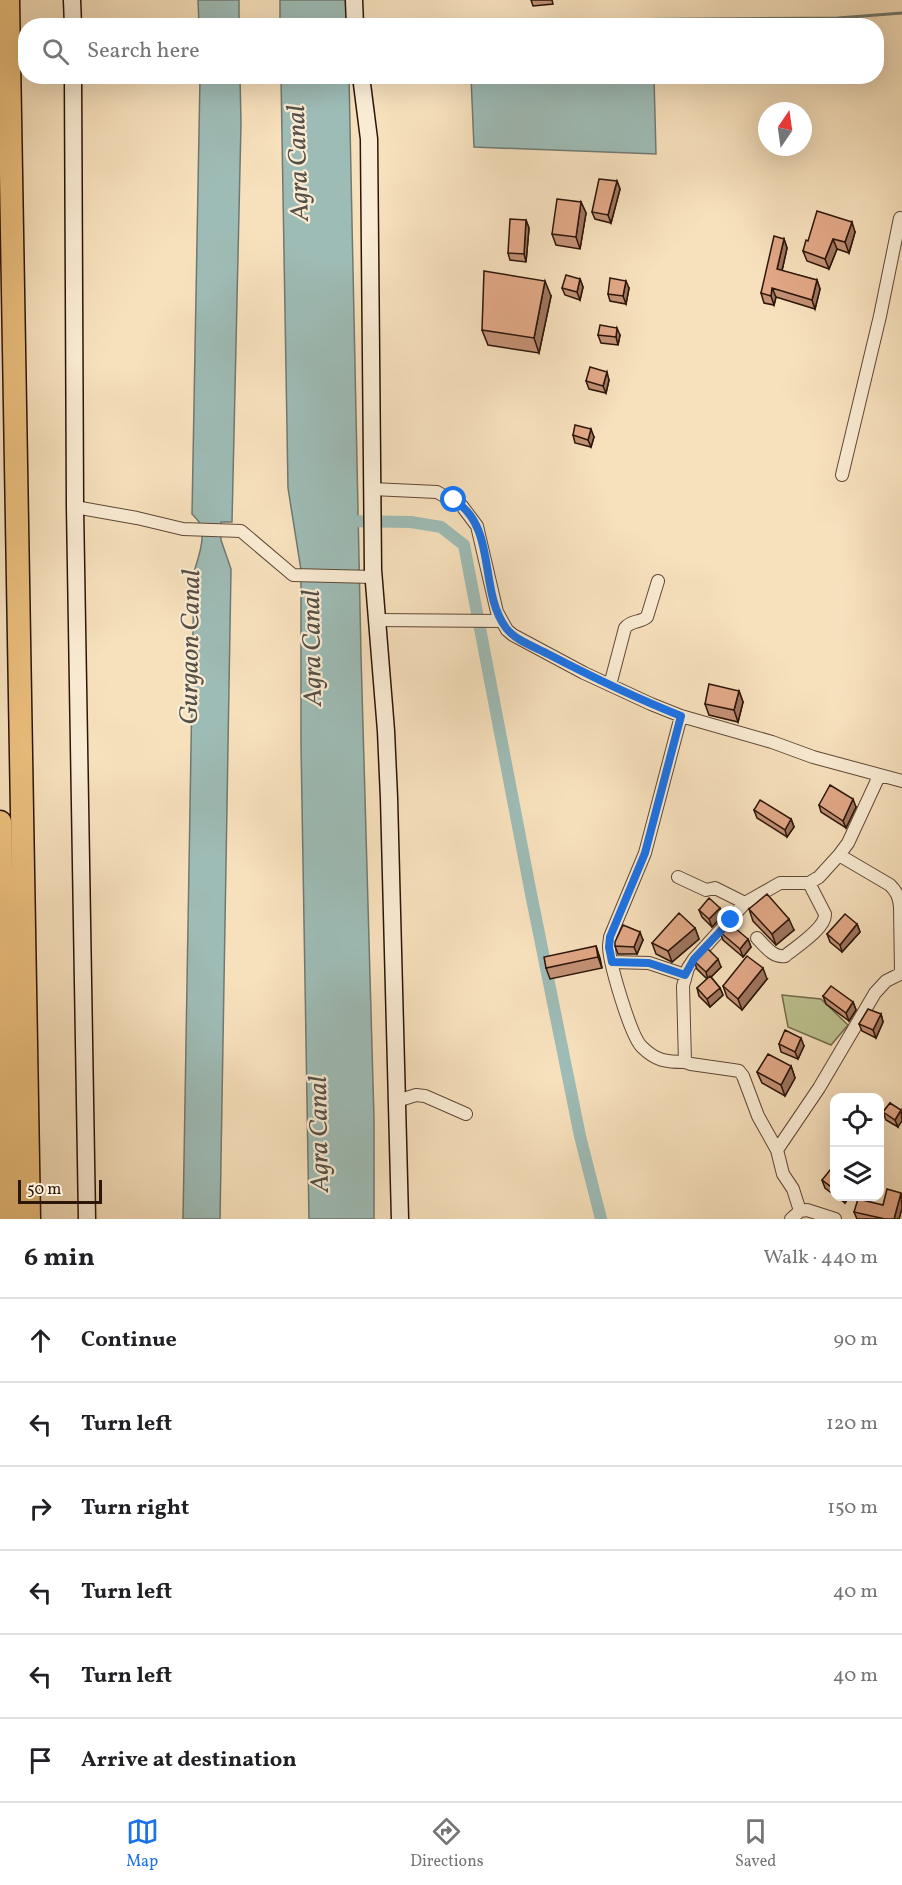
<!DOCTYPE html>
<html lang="en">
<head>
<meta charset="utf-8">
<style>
  :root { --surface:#fff; --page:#f2f2f2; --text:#202124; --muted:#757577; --line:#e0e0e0; --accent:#1a73e8 }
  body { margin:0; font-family:Vollkorn,serif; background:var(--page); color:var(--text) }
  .controls { position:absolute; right:18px; bottom:18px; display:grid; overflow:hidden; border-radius:12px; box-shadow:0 6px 24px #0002 }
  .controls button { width:54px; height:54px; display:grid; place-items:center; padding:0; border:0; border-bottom:2px solid var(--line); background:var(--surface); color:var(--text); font:30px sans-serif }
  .compass { position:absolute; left:758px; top:102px; width:54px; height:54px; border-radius:50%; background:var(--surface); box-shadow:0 6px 24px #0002; rotate:13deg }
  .scale { position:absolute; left:18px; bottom:15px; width:84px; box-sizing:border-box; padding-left:6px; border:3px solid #2c1509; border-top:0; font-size:16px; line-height:21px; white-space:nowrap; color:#2c1509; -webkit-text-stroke:4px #faecd4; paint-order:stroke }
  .stop { position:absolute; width:18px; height:18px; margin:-14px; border:4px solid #1a73e8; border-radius:50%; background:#fff }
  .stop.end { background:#1a73e8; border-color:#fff; box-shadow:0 2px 6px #0008 }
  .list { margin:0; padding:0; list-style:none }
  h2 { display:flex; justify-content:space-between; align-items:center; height:78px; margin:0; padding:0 24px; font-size:26px }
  h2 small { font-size:20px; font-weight:400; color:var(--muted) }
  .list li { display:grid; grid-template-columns:39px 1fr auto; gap:18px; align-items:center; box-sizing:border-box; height:84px; padding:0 24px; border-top:2px solid var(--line) }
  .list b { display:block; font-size:22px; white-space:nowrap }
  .list em { font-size:20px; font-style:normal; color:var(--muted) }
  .icon { flex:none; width:33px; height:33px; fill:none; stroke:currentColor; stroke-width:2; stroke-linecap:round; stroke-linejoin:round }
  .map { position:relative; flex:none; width:902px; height:1219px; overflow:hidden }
  .search { position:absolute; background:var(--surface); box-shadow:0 6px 24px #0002; left:18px; right:18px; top:18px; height:66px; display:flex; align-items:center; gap:15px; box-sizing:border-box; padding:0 21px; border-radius:24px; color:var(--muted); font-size:22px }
  .sheet { height:582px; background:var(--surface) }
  nav { display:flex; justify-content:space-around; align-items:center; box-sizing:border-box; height:84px; border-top:2px solid var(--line); background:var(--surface); font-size:16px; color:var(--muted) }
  nav a { display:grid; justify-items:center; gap:3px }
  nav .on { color:var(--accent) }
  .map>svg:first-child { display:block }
  .green { fill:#bdc391; stroke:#746c4d; stroke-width:1.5 }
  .water { fill:#9ebcb6; stroke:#707971; stroke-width:1.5 }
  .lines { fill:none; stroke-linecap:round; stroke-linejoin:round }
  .stream { stroke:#707971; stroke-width:3 }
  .canal { stroke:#9ebcb6; stroke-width:12 }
  .street-casing { stroke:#5f4836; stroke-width:14 }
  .secondary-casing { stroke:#2c1509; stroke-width:19 }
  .highway-casing { stroke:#2c1509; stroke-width:25 }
  .street { stroke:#faecd4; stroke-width:12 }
  .secondary { stroke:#faecd4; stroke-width:16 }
  .highway { stroke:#ecc07e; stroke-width:22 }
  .wall { fill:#c39175; stroke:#2c1509; stroke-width:1.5 }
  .shaded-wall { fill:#9f765f; stroke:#2c1509; stroke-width:1.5 }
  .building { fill:#e3a988; stroke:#2c1509; stroke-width:1.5 }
  .route { stroke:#1a73e8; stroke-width:8 }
  .labels { text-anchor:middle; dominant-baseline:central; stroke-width:4.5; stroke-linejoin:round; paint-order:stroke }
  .water-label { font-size:26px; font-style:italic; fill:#544f46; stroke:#faecd4 }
</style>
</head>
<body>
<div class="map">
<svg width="902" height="1219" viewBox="0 0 902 1219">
  <rect width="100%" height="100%" fill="#f7e1bd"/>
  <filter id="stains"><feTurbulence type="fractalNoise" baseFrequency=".00333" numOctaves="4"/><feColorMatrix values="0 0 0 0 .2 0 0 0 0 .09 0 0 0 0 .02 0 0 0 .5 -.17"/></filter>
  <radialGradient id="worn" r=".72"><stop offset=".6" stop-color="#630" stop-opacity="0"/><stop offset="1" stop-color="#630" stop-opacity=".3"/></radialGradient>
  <path class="green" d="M782,995l39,4 27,26 -17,20 -43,-18z"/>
  <path class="water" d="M198,0h41v25h-40z
    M280,0h68v25h-68z
    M200,77h40l1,46 -9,399h-11v18l10,29 -11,650h-37l11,-647c4,-13 11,-33 7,-46 -1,-4 -6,-9 -9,-12z
    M281,77h68l12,578 13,464v100h-65l-8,-475v-174l-13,-82z
    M471,77h183l2,77 -182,-7z"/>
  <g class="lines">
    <path class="stream" d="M361,25l114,-5 46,5 69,-5 248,-2 64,-5"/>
    <path class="canal" d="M342,521l69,1 30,5 23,18 67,349 49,242 21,83"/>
    <defs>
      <path id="street" d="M842,475l38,-159 20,-98
        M372,489l65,3 25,14 15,20 20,86 10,18 6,5 71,38 67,31 30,12 91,26 41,15 89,24
        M75,507l62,11 46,11 58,2 52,44 81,2
        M377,620l124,1
        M610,685l15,-57c6,-8 15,-5 22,-11l11,-36
        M681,716l-36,137 -35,84c0,3 -1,6 -1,9 0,17 22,91 33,101 14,14 24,15 43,15
        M839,855l51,30c7,7 9,12 10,22l1,66
        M678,877l28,13 9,-2 30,15
        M757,938c8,8 16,20 28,18 11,-9 41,-28 40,-42l-16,-31
        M612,962l37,1 36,12
        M397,1101l19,-6 9,1 41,18
        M777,1150l42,-62 56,-95 11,-12 16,-8
        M800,1211l-7,-22 -10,-15 -6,-24 -19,-34 -15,-40 -4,-5 -6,-1 -42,-6 -6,-2 -2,-76 5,-18 6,-9 51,-56 35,-20h29l10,-6 20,-22 9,-12 31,-67
        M791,1219l9,-8 7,-1 28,9"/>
      <path id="secondary" d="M72,0l1,26
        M354,0l1,26
        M73,76l2,431 12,712
        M361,76l8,63 4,431 13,161 3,67 11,421"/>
      <path id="highway" d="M8,0l21,1219
        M0,822l8,397"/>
    </defs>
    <use href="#street" class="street-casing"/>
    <use href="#secondary" class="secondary-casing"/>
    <use href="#highway" class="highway-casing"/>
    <use href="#street" class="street"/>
    <use href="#secondary" class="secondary"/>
    <use href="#highway" class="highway"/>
  </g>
  <path class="wall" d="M531,0h21l1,4 -20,2z
    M617,181l3,8 -9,34 -16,-4 -3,-7z
    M581,202l5,11 -6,36 -24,-4 -4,-11z
    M526,220l3,8 -3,34 -16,-2 -2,-7z
    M855,232l-6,21 -12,-4 -8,20 -22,-8 -4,-10 5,-10z
    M784,239l3,9 -5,23 35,9 3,9 -5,20 -39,-12 -2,8 -10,-2 -3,-10z
    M580,279l3,8 -3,13 -15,-5 -3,-7z
    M629,288l-3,16 -16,-3 -2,-7z
    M551,296l-12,57 -51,-8 -6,-15z
    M598,335h22l-2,10 -17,-2z
    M609,380l-3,13 -17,-4 -3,-8z
    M573,435l21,2 -3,10 -16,-4z
    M739,691l4,11 -5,20 -29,-7 -4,-11z
    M819,805l37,2 -10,21 -25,-16z
    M754,810l37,9 3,8 -7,10 -30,-19z
    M749,909l45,21 -18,15 -23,-24z
    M699,910l24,5 -11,12 -10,-10z
    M857,924l3,8 -18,20 -12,-10 -3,-8z
    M695,928l4,11 -27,23 -16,-8 -4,-11z
    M720,932l28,7 3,8 -8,10 -20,-17z
    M643,940l-6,14h-19l-3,-8z
    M596,946l6,22 -52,11 -4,-11z
    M694,961l27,6 -10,10 9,11 3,7 -13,12 -11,-11 -2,-8 10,-9 -10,-10z
    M767,979l-25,31 -15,-13 -4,-11z
    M823,996l30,6 3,8 -7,11 -23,-17z
    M881,1014l2,8 -7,16 -14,-7 -3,-7z
    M779,1044l25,2 -6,13 -17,-7z
    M791,1066l4,12 -10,18 -23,-13 -5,-11z
    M890,1103l8,24 -12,-7 -3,-8z
    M834,1173v22l-9,-7 -3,-8z
    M837,1197h12l-4,6z
    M883,1205l19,3 -3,11h-42l-3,-7z"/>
  <path class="shaded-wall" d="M617,181l3,8 -9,34 -3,-8z
    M581,202l5,11 -6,36 -4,-12z
    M526,220l3,8 -3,34 -2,-8z
    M852,222l3,10 -6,21 -4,-11z
    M784,239l3,9 -7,31 -3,-10z
    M833,239l4,10 -8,20 -4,-10z
    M580,279l3,8 -3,13 -3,-8z
    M817,280l3,9 -5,20 -3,-9z
    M545,281l6,15 -12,57 -5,-15z
    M626,281l3,7 -3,16 -3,-8z
    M772,288l4,9 -2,8 -3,-9z
    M617,328l3,7 -2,10 -2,-8z
    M607,372l2,8 -3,13 -3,-7z
    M591,429l3,8 -3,10 -3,-7z
    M739,691l4,11 -5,20 -4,-12z
    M853,799l3,8 -10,21 -3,-7z
    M791,819l3,8 -7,10 -2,-7z
    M720,908l3,7 -11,12 -3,-8z
    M789,919l5,11 -18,15 -4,-11z
    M857,924l3,8 -18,20 -2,-7z
    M695,928l4,11 -27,23 -4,-11z
    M640,932l3,8 -6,14 -3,-7z
    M748,939l3,8 -8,10 -3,-8z
    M596,946l4,12 2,10 -4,-11z
    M718,959l3,8 -13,13 -2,-8z
    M763,968l4,11 -25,31 -4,-11z
    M720,988l3,7 -13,12 -3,-8z
    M853,1002l3,8 -7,11 -3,-8z
    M881,1014l2,8 -7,16 -3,-8z
    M801,1038l3,8 -6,13 -3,-7z
    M791,1066l4,12 -10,18 -4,-11z
    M901,1110l1,11 -4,6 -3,-7z
    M901,1193l1,15 -3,11h-5z
    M842,1197h7l-4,6z"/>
  <path class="building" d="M599,179l18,2 -9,34 -16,-3z
    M557,199l24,3 -5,35 -24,-3z
    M817,211l35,11 -7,20 -12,-3 -8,20 -22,-8 3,-11 2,1z
    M510,219l16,1 -2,34 -16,-1z
    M774,236l10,3 -7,30 40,11 -5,20 -40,-12 -1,8 -10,-3z
    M484,271l61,10 -11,57 -52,-8z
    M566,275l14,4 -3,13 -15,-4z
    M610,278l16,3 -3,15 -15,-2z
    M600,325l17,3 -1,9 -18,-2z
    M590,367l17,5 -4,14 -17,-5z
    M575,425l16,4 -3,11 -15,-5z
    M709,684l30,7 -5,19 -29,-6z
    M830,785l23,14 -10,22 -24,-16z
    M760,800l31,19 -6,11 -31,-20z
    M767,894l22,25 -17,15 -23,-25z
    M709,898l11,10 -11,11 -10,-9z
    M679,913l16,15 -27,23 -16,-8z
    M845,914l12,10 -17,21 -13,-11z
    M729,923l19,16 -8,10 -20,-17z
    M623,925l17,7 -6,15 -19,-1v-4z
    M596,946l2,11 -52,11 -2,-11z
    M706,947l12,12 -12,13 -12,-11z
    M747,956l16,12 -25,31 -15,-13z
    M710,976l10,12 -13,11 -10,-11z
    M831,986l22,16 -7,11 -23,-17z
    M868,1009l13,5 -8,16 -14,-6z
    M785,1030l16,8 -6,14 -16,-8z
    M768,1054l23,12 -10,19 -24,-13z
    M890,1103l11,7 -6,10 -12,-8z
    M830,1170l4,3v16l-12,-9z
    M887,1189l14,4 -7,26h-9l-31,-7 4,-13 25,6z"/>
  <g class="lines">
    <path class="route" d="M454,500c44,28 24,90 52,128 9,12 29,19 42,26 44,23 88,44 133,62l-36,137 -35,84 -1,10 3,15 37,1 36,12 9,-16 37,-39"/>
  </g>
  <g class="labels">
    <g class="water-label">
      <text transform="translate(299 163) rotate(-92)">Agra Canal</text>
      <text transform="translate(191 647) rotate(-89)">Gurgaon Canal</text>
      <text transform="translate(313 648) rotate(-91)">Agra Canal</text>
      <text transform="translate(320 1134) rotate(-91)">Agra Canal</text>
    </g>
  </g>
  <rect width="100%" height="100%" filter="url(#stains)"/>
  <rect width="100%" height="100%" fill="url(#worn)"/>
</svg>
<div class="controls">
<button><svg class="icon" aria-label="locate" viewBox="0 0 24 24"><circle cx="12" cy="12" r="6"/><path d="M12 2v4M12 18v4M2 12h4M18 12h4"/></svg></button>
<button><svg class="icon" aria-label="layers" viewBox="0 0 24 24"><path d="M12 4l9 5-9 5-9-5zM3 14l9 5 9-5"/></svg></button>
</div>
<svg class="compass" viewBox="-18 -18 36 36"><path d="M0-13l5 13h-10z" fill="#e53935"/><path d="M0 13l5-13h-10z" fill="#757577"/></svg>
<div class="scale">50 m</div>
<div class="stop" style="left:454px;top:500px"></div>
<div class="stop end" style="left:731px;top:920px"></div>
<div class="search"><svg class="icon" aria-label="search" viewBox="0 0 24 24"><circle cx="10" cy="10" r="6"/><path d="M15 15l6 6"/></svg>Search here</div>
</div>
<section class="sheet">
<h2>6 min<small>Walk · 440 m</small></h2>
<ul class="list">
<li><svg class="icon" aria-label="ahead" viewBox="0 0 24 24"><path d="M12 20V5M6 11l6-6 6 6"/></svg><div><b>Continue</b></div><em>90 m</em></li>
<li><svg class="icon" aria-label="left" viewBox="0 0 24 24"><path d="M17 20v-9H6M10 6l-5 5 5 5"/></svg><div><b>Turn left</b></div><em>120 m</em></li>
<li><svg class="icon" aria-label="right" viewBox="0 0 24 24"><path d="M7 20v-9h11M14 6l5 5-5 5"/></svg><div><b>Turn right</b></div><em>150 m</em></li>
<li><svg class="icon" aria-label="left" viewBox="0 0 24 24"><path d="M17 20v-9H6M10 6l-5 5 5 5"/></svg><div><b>Turn left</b></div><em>40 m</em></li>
<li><svg class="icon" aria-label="left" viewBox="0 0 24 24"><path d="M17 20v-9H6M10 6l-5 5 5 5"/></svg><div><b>Turn left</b></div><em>40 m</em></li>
<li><svg class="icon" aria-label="arrive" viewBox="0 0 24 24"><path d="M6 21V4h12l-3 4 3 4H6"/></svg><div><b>Arrive at destination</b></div></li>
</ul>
</section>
<nav>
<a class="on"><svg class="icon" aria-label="map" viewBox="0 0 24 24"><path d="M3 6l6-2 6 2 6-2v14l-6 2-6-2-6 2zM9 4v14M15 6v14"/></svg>Map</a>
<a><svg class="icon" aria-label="directions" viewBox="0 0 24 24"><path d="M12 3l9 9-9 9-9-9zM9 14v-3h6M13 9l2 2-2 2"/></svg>Directions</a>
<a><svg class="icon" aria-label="saved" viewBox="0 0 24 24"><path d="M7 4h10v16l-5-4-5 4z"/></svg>Saved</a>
</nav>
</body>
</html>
